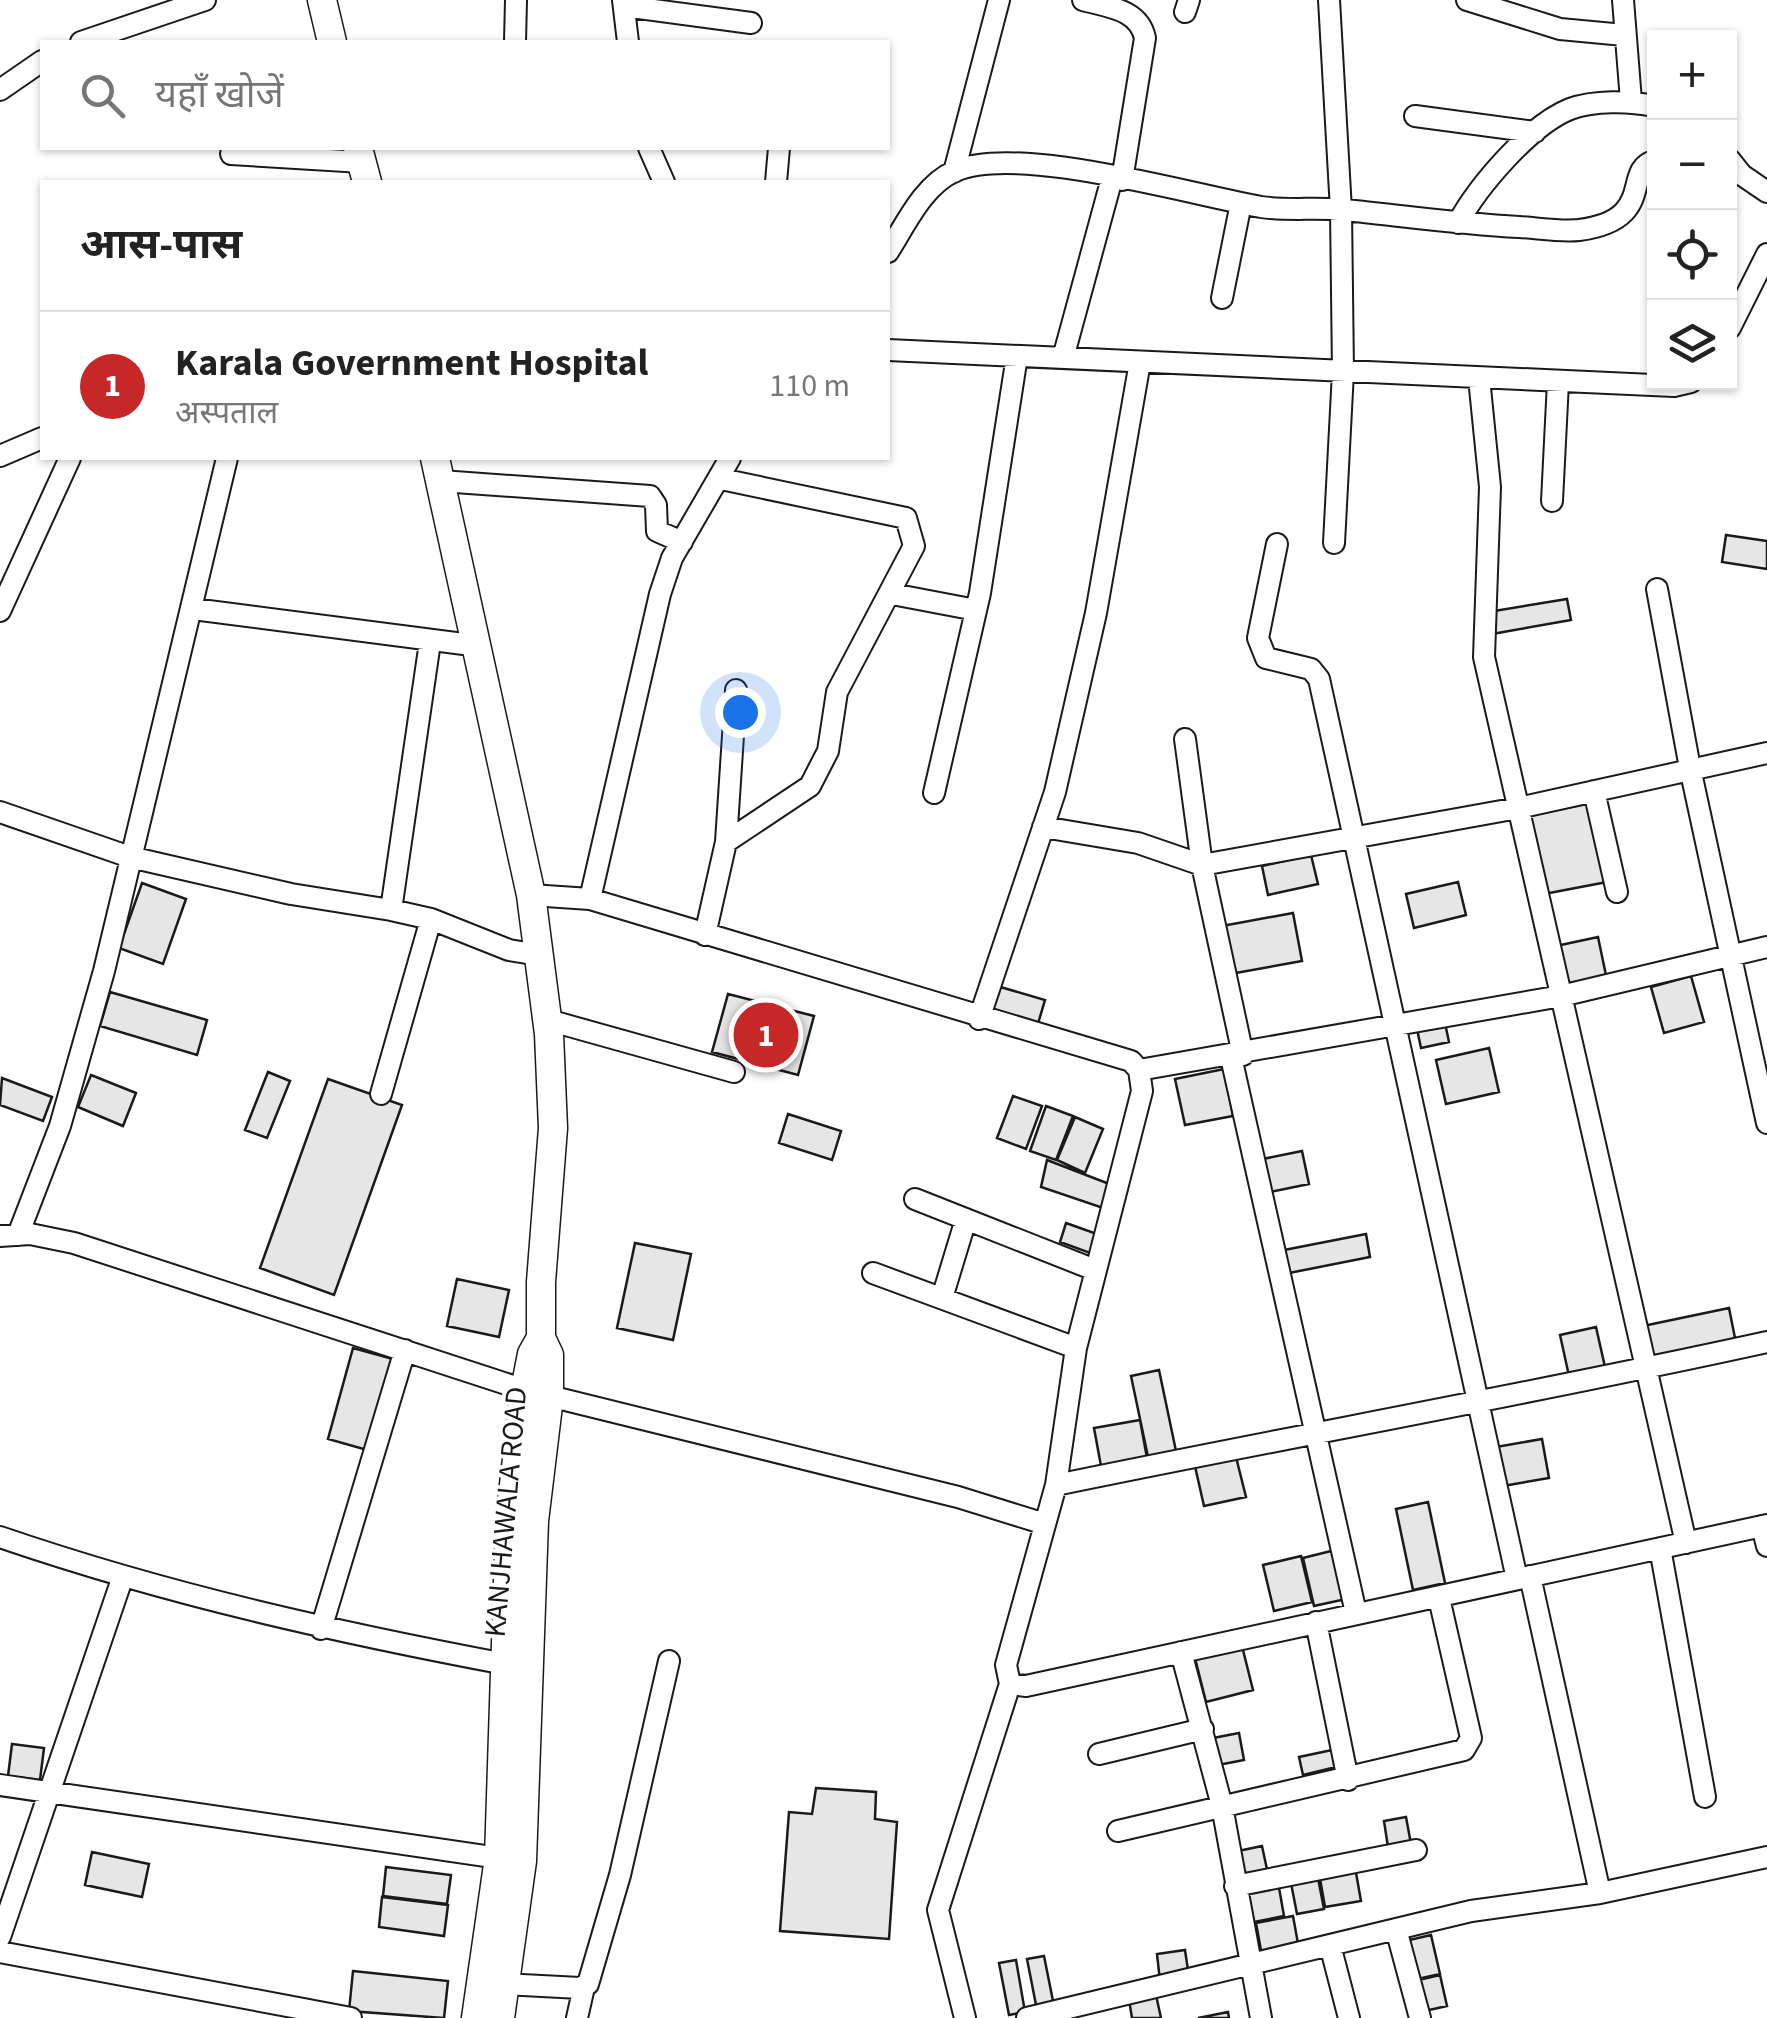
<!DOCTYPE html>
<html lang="hi">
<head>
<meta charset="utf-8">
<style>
  :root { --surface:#fff; --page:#f6f6f6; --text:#222; --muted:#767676; --line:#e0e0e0; --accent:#c62828 }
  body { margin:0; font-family:"Source Sans 3","Noto Sans Devanagari",sans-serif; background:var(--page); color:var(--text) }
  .controls { position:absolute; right:30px; top:30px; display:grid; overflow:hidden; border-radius:0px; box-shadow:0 2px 8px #0004 }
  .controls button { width:90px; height:90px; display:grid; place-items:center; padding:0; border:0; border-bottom:2px solid var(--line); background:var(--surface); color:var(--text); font:50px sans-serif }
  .you { position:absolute; left:740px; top:712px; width:35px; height:35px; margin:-25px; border:8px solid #fff; border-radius:50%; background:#1a73e8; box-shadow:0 0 0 15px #1a73e833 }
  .badge { display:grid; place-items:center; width:65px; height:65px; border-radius:50%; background:var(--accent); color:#fff; font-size:32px; font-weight:700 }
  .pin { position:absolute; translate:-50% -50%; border:5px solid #fff; box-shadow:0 2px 10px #0006 }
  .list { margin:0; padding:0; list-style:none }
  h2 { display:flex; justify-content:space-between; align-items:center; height:130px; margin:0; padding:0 40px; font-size:42px }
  h2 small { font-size:32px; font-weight:400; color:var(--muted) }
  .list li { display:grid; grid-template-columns:65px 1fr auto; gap:30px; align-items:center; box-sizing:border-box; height:150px; padding:0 40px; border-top:2px solid var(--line) }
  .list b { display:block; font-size:38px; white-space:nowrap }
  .list p { margin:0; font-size:32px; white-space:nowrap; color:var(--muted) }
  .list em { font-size:32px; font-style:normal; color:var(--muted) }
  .icon { flex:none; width:55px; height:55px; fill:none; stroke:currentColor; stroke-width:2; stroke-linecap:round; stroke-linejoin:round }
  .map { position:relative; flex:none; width:1767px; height:2018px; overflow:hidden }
  .search { position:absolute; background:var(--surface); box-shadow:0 2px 8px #0004; left:40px; top:40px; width:850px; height:110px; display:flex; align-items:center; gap:25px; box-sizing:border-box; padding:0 35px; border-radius:0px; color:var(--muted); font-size:38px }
  .panel { position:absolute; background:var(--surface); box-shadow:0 2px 8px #0004; left:40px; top:180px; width:850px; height:280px; border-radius:0px }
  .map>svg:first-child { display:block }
  .building { fill:#e6e6e6; stroke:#1a1a1a; stroke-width:2.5 }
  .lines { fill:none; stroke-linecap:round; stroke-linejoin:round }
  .minor-casing { stroke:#1a1a1a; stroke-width:24 }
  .major-casing { stroke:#1a1a1a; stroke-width:31 }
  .minor { stroke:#fff; stroke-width:20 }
  .major { stroke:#fff; stroke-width:28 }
  .labels { text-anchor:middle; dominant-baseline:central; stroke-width:8; stroke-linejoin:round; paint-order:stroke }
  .street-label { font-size:30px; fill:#1a1a1a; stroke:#fff }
</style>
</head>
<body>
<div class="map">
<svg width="1767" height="2018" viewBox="0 0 1767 2018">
  <rect width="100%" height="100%" fill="#fff"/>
  <path class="building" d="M1726,535l41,6v28l-45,-7z
    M1567,599l4,21 -79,14 -4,-22z
    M1591,803l16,79 -63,12 -16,-78z
    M1311,855l7,29 -50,11 -6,-29z
    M1458,882l8,33 -52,13 -8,-34z
    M142,883l44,16 -23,65 -44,-16z
    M1293,913l9,48 -72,13 -8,-48z
    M1598,937l9,43 -42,8 -9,-42z
    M1691,976l13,46 -40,11 -13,-46z
    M997,986l48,14 -8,27 -48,-14z
    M110,992l97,28 -10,35 -97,-29z
    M728,994l86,22 -16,59 -86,-23z
    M1445,1023l4,19 -28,6 -4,-19z
    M1489,1048l10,44 -53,12 -10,-44z
    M1224,1069l9,47 -48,9 -10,-46z
    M268,1072l22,9 -23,57 -22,-8z
    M91,1075l45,18 -13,33 -45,-19z
    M2,1078l50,19 -9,24 -43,-16z
    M328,1079l74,26 -68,190 -74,-27z
    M1013,1096l29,10 -16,43 -29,-11z
    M1046,1106l27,10 -17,44 -26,-9z
    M788,1114l53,17 -9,29 -53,-17z
    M1075,1117l28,12 -18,44 -28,-13z
    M1302,1151l7,33 -44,9 -7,-33z
    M1047,1160l65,25 -9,23 -62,-21z
    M1066,1223l31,11 -7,19 -30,-11z
    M1366,1234l4,23 -86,17 -5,-23z
    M635,1243l56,11 -18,86 -56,-12z
    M457,1279l52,11 -10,47 -52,-11z
    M1729,1308l8,40 -85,17 -9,-39z
    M1596,1327l11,49 -36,9 -11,-50z
    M353,1348l40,11 -26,91 -39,-11z
    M1159,1370l17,81 -28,6 -17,-81z
    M1140,1420l7,38 -46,8 -7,-38z
    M1542,1439l7,39 -46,8 -7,-39z
    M1235,1453l11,44 -42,9 -10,-44z
    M1428,1502l17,81 -32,7 -17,-81z
    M1335,1550l11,49 -32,7 -11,-48z
    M1301,1556l11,46 -38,9 -11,-46z
    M1242,1646l11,44 -47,12 -11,-44z
    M1239,1733l5,27 -26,5 -5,-27z
    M12,1744l32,4 -4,32 -32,-4z
    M1332,1750l4,17 -33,8 -4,-18z
    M816,1788l60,4 -1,27 22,3 -8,117 -109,-8 9,-119 23,2z
    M1406,1817l5,27 -23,3 -4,-26z
    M1262,1846l6,28 -24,5 -6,-28z
    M92,1852l57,12 -7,33 -57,-12z
    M386,1867l65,8 -4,29 -64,-8z
    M1355,1867l6,34 -36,6 -6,-34z
    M1317,1873l7,36 -27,5 -7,-36z
    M1278,1882l6,34 -30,6 -7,-34z
    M382,1897l66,8 -4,31 -65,-9z
    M1293,1916l6,33 -37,7 -6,-33z
    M1431,1935l9,39 -27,6 -8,-39z
    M1185,1950l4,27 -29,4 -3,-27z
    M1044,1956l10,50 -17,4 -10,-51z
    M1016,1960l9,52 -16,3 -10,-52z
    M353,1971l95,10 -4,37 -95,-7z
    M1440,1975l7,31 -27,6 -6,-31z
    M1156,1995l5,23h-29l-3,-18z
    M1228,2012l1,6h-31z"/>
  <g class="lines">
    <defs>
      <path id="minor" d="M623,0l5,42
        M1083,0c25,7 56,9 62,38l-23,142
        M1329,0l12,210 2,162 -9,171
        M1467,0l93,29 64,6
        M1623,0l8,101
        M624,6l127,17
        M1185,12l4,-12
        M81,42l124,-42
        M515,42l1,-42
        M0,90l42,-29
        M1415,116l120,16
        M649,148l15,34
        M231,154l131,8
        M1730,160l12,15 25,17
        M954,172l45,-172
        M776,182l3,-34
        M1458,223c20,-37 72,-98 112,-114 24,-9 60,-8 84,-3
        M888,252c18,-28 35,-67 67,-81 63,-27 233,23 306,36 27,4 56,0 84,3 58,6 115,14 174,17 19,1 41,5 60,3 78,-10 43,-60 75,-69
        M1222,298l19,-95
        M1730,328l37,-74
        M888,350l786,36 17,-4
        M1063,358l49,-180
        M1479,378l11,109 -6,170 202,886
        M0,456l42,-18
        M721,479l185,39 8,28 -77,146 -9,59 -18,35 -84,56
        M441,481l209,15 6,9 1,26 25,11
        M1552,501l6,-119
        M1277,544l-19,94 8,20 45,11 8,10 198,900
        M1657,589l33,179 77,355
        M892,594l84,16
        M193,609l286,37
        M0,611l70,-153
        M1185,739l17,126 41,190
        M1594,791l23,101
        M934,793l46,-200 37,-237
        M0,812l130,45 161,37 100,16 39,-268
        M1043,827l95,16 64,22 316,-57 249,-55
        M531,895l59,4 541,162 8,9 3,21 -66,257 -20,137 -50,180 4,19 16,2 741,-161
        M590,899l70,-305 12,-36 58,-100
        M431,919l78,31 30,5
        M705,935l21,-93 10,-152
        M979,1019l76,-227 41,-179 44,-251
        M548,1020l186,52
        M1231,1057l125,556
        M1139,1070l422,-74 206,-49
        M381,1094l50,-175 -40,-9
        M915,1199l180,71
        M18,1235l42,-109 44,-155 123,-513
        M0,1236l30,-2 44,9 451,147 433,107 87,27
        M873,1273l203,75
        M942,1298l24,-79
        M1056,1485c237,-49 475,-91 711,-143
        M1762,1526l5,20
        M0,1537c169,58 340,96 516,129
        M1660,1548l45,249
        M1530,1576l70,317
        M1316,1622l32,158
        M321,1629l84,-279
        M1181,1652l41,154 39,212
        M1099,1754l104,-25
        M0,1785l513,75
        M1118,1831l346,-81 7,-12 -32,-140
        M1235,1886l181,-36
        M1396,1929l24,89
        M0,1937l122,-358
        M1330,1945l19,73
        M0,1952l351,66
        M504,1984l76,4 8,-4 32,-109 49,-214
        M577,2018l7,-31
        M965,2018l-27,-108 72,-226
        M1027,2018l444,-107 129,-18 167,-36"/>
      <path id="major" d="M322,0l10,42
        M358,148l9,34
        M435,458l96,437 18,139 4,94 -12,154v56l8,17v42l-15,124 -12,340 -22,157
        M476,2018l23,-160 11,-339 15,-129 7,-36 9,-16"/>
    </defs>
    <use href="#minor" class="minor-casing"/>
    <use href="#major" class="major-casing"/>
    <use href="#minor" class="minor"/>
    <use href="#major" class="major"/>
  </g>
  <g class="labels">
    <g class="street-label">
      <text transform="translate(506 1512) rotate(-85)">KANJHAWALA ROAD</text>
    </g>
  </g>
</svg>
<div class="controls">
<button>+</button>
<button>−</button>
<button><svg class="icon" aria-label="locate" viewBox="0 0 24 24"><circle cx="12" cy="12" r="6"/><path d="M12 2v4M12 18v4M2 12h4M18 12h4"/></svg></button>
<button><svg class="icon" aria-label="layers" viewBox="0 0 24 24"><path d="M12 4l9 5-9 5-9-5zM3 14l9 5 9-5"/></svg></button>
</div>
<div class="you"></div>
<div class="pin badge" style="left:766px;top:1035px">1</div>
<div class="search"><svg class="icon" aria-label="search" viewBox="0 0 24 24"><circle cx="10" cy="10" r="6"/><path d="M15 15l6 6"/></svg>यहाँ खोजें</div>
<section class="panel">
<h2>आस-पास<small></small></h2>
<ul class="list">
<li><span class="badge">1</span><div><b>Karala Government Hospital</b><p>अस्पताल</p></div><em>110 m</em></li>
</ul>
</section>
</div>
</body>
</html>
